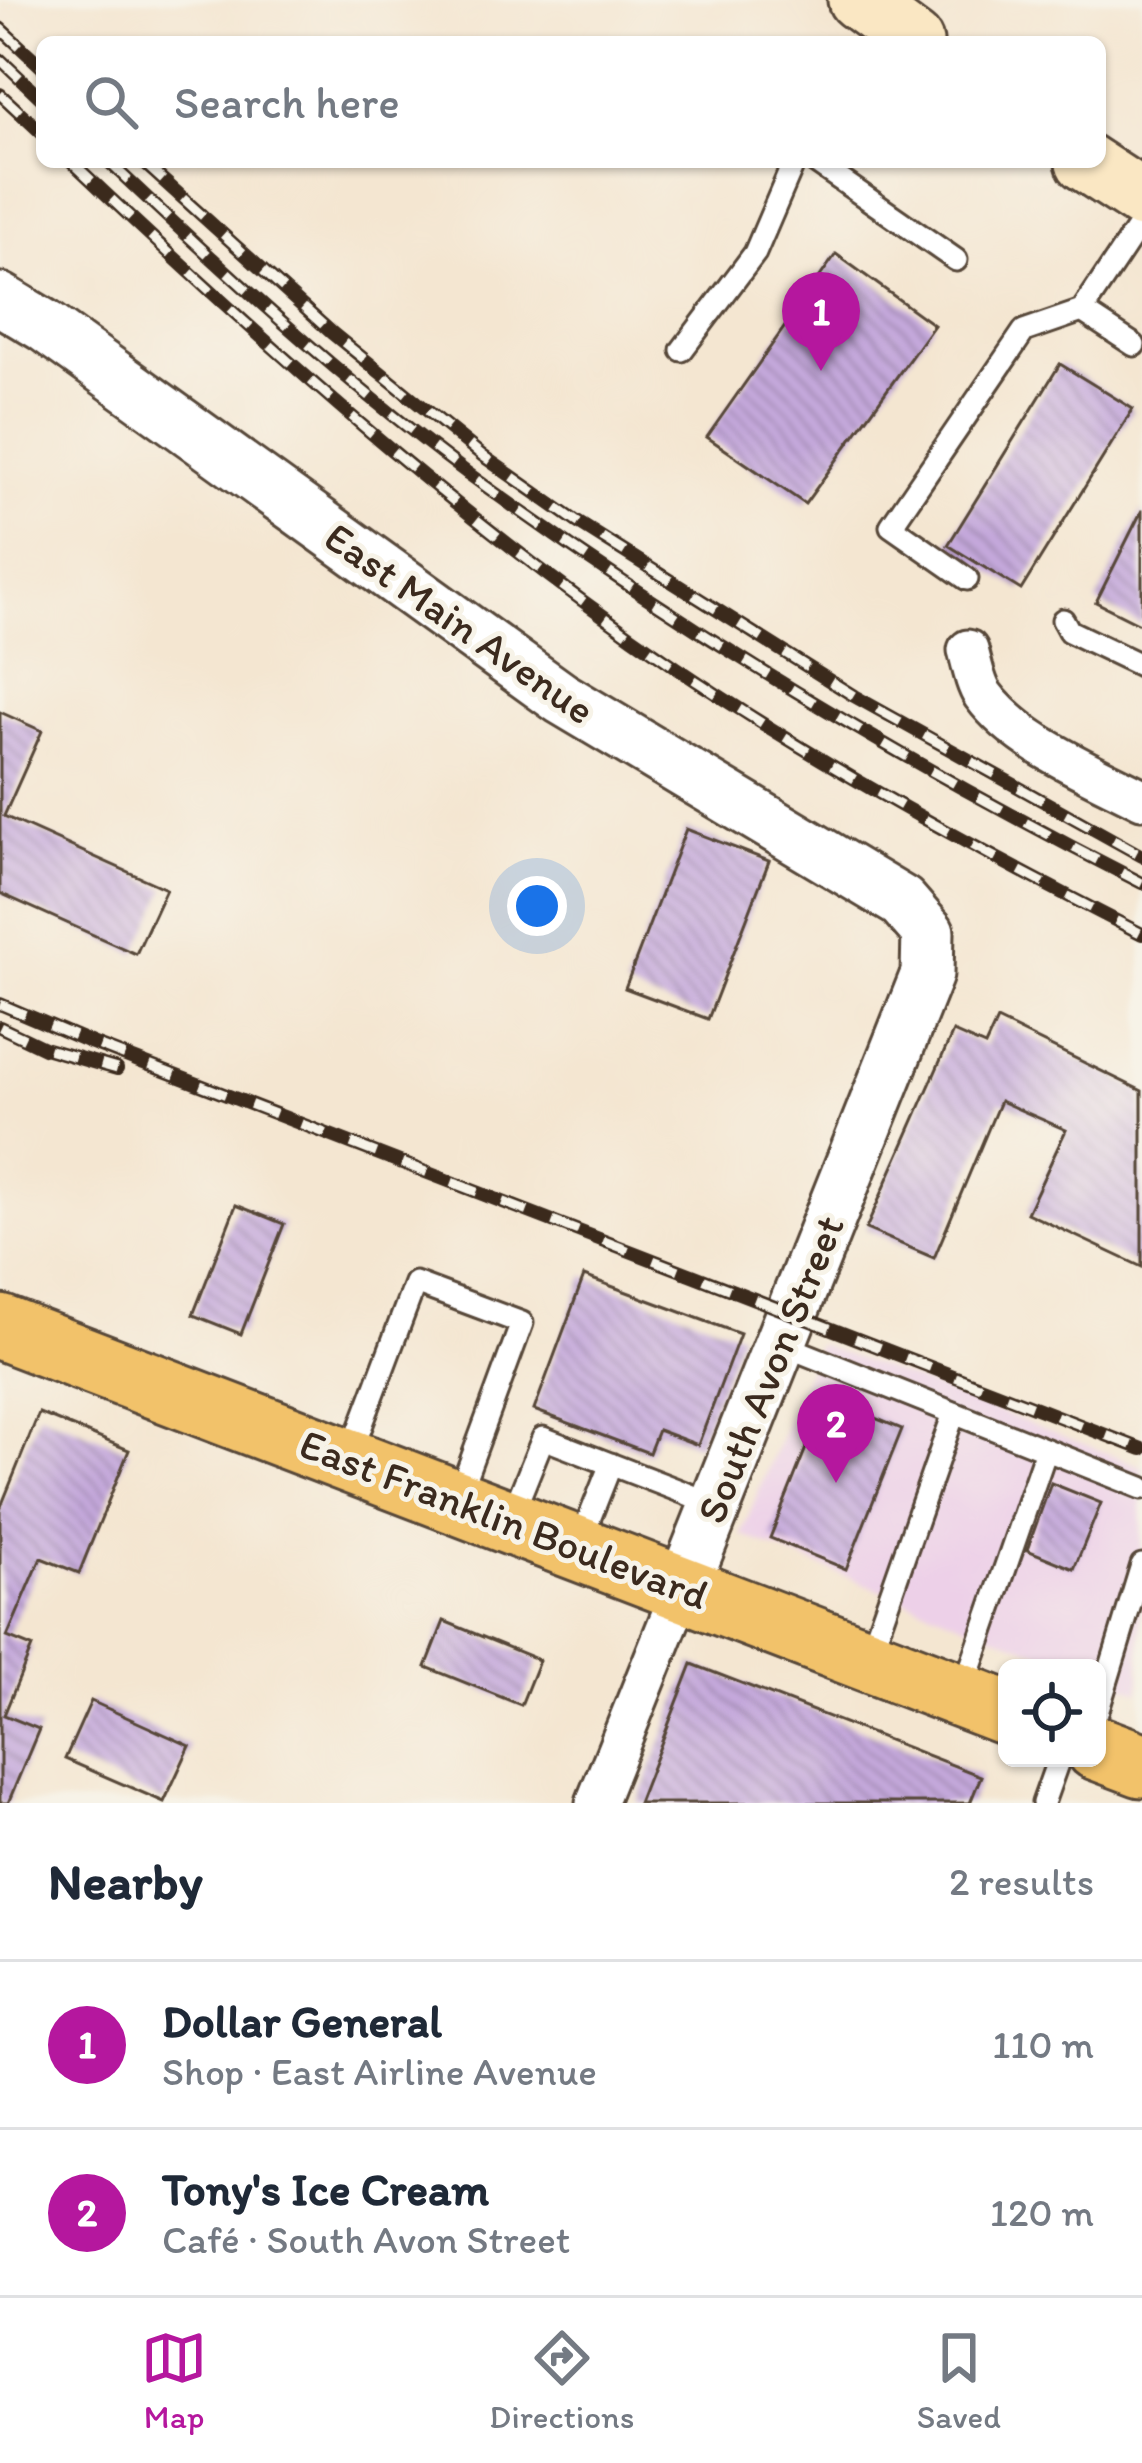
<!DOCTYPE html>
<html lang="en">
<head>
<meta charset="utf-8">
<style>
  :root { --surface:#fff; --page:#f2f2f3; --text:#1f2937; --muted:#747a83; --line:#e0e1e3; --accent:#b5179e }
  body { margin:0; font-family:Itim,sans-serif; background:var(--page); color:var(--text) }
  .controls { position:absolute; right:36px; bottom:36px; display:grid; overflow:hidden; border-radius:18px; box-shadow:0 3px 9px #0004 }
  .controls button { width:108px; height:108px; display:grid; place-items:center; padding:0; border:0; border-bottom:3px solid var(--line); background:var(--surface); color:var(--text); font:60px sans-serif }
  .you { position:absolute; left:537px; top:906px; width:42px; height:42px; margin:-30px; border:9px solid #fff; border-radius:50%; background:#1a73e8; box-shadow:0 0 0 18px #1a73e833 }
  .badge { display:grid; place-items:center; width:78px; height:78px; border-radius:50%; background:var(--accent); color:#fff; font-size:39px; font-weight:700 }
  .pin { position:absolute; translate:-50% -99px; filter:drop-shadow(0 3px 6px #0008) }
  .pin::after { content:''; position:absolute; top:63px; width:42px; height:36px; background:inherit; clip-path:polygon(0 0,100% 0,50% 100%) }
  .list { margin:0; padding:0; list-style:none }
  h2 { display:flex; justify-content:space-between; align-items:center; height:156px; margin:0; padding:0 48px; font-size:51px }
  h2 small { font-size:39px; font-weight:400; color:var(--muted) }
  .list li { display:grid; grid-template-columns:78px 1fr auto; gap:36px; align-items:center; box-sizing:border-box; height:168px; padding:0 48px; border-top:3px solid var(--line) }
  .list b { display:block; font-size:45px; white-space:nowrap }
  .list p { margin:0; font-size:39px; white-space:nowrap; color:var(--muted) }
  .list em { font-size:39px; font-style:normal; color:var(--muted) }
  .icon { flex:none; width:66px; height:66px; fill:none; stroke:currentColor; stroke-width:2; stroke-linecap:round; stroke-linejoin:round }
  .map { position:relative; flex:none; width:1142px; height:1803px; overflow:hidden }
  .search { position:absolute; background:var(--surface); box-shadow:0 3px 9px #0004; left:36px; right:36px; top:36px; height:132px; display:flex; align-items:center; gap:30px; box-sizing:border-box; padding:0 42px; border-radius:18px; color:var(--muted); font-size:45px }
  .sheet { height:492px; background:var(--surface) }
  nav { display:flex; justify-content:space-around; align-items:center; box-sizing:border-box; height:168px; border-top:3px solid var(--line); background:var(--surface); font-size:33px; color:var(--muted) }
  nav a { display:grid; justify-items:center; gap:6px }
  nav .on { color:var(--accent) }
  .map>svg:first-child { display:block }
  .built { fill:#edd0e8 }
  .building { fill:url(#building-back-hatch) }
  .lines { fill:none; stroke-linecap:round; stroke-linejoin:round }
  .service-casing { stroke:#574639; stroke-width:27 }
  .minor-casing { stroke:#574639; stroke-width:45 }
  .tertiary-casing { stroke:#574639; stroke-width:57 }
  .secondary-casing { stroke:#574639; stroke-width:63 }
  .primary-casing { stroke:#574639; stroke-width:69 }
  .service { stroke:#fff; stroke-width:21 }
  .minor { stroke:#fff; stroke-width:39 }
  .tertiary { stroke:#fff; stroke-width:51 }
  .secondary { stroke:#fae7c3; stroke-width:57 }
  .primary { stroke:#f2c26a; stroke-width:63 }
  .rail-casing { stroke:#3b2a1e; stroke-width:14 }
  .rail { stroke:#f7f3e8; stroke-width:9; stroke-dasharray:27; stroke-linecap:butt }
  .labels { text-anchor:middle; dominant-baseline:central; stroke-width:10; stroke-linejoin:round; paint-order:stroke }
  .street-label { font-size:42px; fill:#3b2a1e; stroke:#f7f3e8 }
</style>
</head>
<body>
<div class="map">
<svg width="1142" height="1803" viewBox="0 0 1142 1803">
  <defs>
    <pattern id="building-back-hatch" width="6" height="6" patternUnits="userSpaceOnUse" patternTransform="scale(3)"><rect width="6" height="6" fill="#c4a8db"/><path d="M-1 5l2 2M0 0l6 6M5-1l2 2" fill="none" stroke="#a089b1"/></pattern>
  </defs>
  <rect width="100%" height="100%" fill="#f7f3e8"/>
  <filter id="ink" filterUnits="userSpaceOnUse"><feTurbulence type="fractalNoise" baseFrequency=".00833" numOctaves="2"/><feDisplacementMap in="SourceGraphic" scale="24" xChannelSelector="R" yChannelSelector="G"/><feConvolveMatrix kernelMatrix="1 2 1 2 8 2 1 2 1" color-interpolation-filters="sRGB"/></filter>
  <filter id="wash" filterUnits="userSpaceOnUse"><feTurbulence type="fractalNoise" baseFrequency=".004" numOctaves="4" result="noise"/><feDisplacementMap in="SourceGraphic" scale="48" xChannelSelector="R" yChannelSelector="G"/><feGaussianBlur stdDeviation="2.7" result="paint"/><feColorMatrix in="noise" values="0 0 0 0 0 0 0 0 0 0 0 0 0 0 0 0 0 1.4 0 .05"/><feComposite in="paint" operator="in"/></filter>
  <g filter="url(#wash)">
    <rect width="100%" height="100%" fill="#f4e6d1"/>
    <path class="built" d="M818,1344l324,122 -2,226 -43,-17v-7h-18l-338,-133z"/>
    <g id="blocks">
      <path class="building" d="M836,254l98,71 -129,179 -98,-67z
        M1060,364l73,45 -112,181 -73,-45z
        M1142,510v115l-46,-23z
        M0,712l42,19 -38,85 162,73 -30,65 -136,-61z
        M686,829l83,32 -61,158 -83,-31z
        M997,1020l145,71v176l-115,-54 39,-83 -66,-29 -66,157 -68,-29 87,-197 32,14z
        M236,1205l48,19 -43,110 -48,-19z
        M584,1276l156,58 -42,111 -40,-15 -9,23 -115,-43z
        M826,1398l76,31 -56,140 -76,-31z
        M39,1413l90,37 -50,123 -38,-15 -34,79 25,10 -28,68 35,14 -31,74h-8v-294z
        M1051,1483l50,20 -27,66 -47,-19z
        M444,1621l95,39 -18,45 -95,-38z
        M692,1664l289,112 -11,27h-332z
        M91,1701l99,45 -26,56 -99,-43z"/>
    </g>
  </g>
  <g filter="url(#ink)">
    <use href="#blocks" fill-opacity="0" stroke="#574639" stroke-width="3"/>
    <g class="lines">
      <defs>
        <path id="service" d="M815,162l141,98
          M1082,311l52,34
          M682,350l73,-97 39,-91
          M967,579l-76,-53 133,-195 58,-20 60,-90
          M1063,620l6,11 73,35
          M781,1344l361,144
          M351,1453l64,-170 107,40 -63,171
          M512,1515l31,-77 173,67
          M580,1542l31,-78
          M869,1656l85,-243
          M962,1693l84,-243
          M1097,1713l45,-148
          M1043,1803l16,-45"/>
        <path id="minor" d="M968,650c4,14 7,33 15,45 36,49 107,77 159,104
          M596,1803l86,-214"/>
        <path id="tertiary" d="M0,299l45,27 516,372 341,204 26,30 -1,42 -245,615"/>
        <path id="secondary" d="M857,0l57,42
          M1085,162l57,37"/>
        <path id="primary" d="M0,1327l1007,386
          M1097,1748l45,17"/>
      </defs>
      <use href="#service" class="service-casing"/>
      <use href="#minor" class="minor-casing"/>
      <use href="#tertiary" class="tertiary-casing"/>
      <use href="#secondary" class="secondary-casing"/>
      <use href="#primary" class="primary-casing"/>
      <use href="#service" class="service"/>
      <use href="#minor" class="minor"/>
      <use href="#tertiary" class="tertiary"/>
      <use href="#secondary" class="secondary"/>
      <use href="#primary" class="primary"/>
      <defs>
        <path id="rail" d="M0,28l42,39
          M0,59l42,40
          M0,94l42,39
          M72,162c192,182 387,357 605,506 148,100 306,185 465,266
          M109,162c114,108 231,216 357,310 212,155 442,293 676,411
          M143,162l189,171 151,123 94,66 277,174 288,160
          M0,1004l92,39 1050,406
          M0,1027l44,21 73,21"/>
      </defs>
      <use href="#rail" class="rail-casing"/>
      <use href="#rail" class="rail"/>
    </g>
  </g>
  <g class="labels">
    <g class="street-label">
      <text transform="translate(460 623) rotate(35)">East Main Avenue</text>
      <text transform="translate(770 1369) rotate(-68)">South Avon Street</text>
      <text transform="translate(504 1519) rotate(21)">East Franklin Boulevard</text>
    </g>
  </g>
</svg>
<div class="controls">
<button><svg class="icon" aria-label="locate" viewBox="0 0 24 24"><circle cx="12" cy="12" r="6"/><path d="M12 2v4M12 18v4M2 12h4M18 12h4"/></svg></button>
</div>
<div class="you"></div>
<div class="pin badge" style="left:821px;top:371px">1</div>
<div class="pin badge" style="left:836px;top:1483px">2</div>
<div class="search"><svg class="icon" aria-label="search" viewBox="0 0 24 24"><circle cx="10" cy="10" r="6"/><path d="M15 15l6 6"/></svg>Search here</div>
</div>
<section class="sheet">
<h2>Nearby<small>2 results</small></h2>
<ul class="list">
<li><span class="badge">1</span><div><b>Dollar General</b><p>Shop · East Airline Avenue</p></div><em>110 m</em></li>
<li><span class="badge">2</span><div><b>Tony's Ice Cream</b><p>Café · South Avon Street</p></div><em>120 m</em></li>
</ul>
</section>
<nav>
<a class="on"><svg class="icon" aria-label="map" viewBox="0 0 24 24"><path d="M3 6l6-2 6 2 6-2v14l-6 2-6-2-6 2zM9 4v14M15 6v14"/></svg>Map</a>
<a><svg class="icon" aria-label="directions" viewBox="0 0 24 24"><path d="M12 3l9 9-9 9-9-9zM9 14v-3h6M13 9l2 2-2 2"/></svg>Directions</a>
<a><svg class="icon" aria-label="saved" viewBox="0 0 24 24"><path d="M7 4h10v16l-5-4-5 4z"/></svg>Saved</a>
</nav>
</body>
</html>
